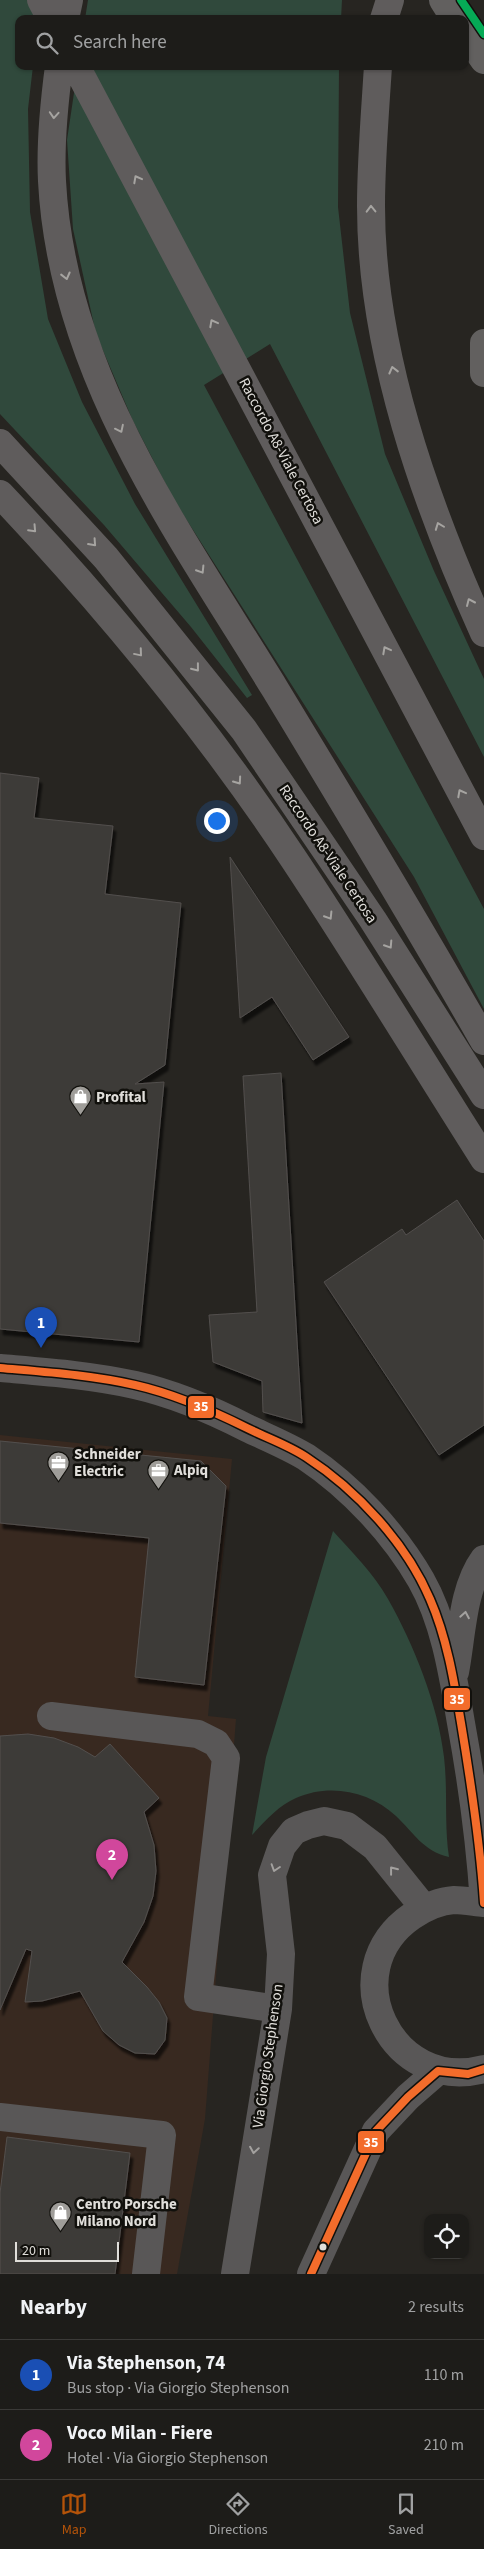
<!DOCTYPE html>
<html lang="en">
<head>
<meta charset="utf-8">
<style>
  :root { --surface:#1d1c19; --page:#2a2926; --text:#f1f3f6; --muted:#a0a1a2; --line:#3b3a38; --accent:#b45309 }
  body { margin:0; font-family:"Source Sans 3",sans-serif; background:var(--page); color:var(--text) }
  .controls { position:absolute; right:15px; bottom:15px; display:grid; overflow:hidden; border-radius:10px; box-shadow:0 1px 4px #0004 }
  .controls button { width:45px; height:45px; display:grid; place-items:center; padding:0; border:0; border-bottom:1px solid var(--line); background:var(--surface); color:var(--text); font:25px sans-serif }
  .scale { position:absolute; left:15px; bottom:12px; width:104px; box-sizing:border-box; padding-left:5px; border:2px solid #e0deda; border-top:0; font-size:14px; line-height:18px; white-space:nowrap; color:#e0deda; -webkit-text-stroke:4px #11100c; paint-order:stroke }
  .you { position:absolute; left:216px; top:820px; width:18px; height:18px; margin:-12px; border:4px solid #fff; border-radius:50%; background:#1a73e8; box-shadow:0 0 0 8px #1a73e833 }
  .badge { display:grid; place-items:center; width:32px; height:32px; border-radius:50%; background:var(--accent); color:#fff; font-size:16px; font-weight:700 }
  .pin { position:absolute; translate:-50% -41px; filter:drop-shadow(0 1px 2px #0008) }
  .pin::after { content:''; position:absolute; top:26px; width:18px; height:15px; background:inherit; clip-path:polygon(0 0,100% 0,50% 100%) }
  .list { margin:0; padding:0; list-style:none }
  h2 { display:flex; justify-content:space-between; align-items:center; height:65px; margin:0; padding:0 20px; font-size:21px }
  h2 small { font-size:16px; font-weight:400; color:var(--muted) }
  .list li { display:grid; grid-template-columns:32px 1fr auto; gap:15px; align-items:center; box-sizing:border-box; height:70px; padding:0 20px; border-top:1px solid var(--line) }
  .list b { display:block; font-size:19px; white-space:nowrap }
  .list p { margin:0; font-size:16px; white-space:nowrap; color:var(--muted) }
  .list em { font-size:16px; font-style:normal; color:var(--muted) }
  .icon { flex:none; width:28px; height:28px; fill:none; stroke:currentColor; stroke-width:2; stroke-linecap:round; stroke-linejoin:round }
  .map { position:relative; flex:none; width:484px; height:2274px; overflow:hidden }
  .search { position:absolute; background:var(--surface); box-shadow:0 1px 4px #0004; left:15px; right:15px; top:15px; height:55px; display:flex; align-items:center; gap:12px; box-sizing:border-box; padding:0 18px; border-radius:10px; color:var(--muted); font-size:19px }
  .sheet { height:205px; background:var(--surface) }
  nav { display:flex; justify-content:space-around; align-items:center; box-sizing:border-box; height:70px; border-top:1px solid var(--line); background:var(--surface); font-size:14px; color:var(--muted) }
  nav a { display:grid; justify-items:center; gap:2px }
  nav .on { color:var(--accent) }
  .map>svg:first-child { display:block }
  .commercial { fill:#382920 }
  .green { fill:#30493c }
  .building { fill:#3e3b38; stroke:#524f4d; filter:url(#shadow) }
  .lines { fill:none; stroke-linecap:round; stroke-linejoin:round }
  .minor { stroke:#595757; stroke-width:28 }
  .major { stroke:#62605f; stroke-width:28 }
  .highway { stroke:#5f5c5c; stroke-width:28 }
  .bus-1-casing { stroke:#11100c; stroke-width:11 }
  .bus-1 { stroke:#f36c2b; stroke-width:8 }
  .tram-1-casing { stroke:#11100c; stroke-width:11 }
  .tram-1 { stroke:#06aa56; stroke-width:8 }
  .oneway { stroke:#a6a4a1 }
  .oneway2 { stroke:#a3a19f }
  .bus-dot { fill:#e0deda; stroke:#11100c; stroke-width:2 }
  .labels { text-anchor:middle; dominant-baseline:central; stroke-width:5; stroke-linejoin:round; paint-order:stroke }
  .street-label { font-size:15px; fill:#e0deda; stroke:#11100c }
  .poi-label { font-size:15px; font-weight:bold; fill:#e0deda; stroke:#11100c; text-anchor:start }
  .line-badge { stroke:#11100c; stroke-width:2 }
  .badge-label { font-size:14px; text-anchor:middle; font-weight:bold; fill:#fff }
</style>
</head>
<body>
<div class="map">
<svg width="484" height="2274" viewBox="0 0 484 2274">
  <defs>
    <filter id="shadow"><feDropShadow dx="3" dy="5.5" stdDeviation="1" flood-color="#0009"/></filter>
  </defs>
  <rect width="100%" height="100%" fill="#272521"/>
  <path class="commercial" d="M0,1435l232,24 -24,257 28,3 -31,400 -28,155h-177z"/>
  <path class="green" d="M0,0h46l-5,19h-22v47h14l-5,43 2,103 18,107 34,83 53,102 117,191 -5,3 -56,-71 -87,-102 -104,-111z
    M88,0h254l-1,19h-256z
    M78,66h261l-1,141 12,106 35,141 49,117 50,108v78l-214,-413 -66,41 280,524v100l-70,-132 -240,-377 -41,-79 -37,-87 -23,-105 -6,-89z
    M333,1531c19,21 41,43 55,68 26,46 50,106 56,158 4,34 0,67 5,100 -26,-6 -35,-24 -53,-41 -27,-25 -66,-33 -100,-18 -17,7 -32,24 -44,37l14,-78z"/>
  <path class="building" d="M0,773l39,5 -5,40 79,8 -8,68 76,9 -16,162 -30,19 29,-2 -25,260 -139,-13z
    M230,857l119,180 -36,23 -41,-63 -32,21z
    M281,1073l15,251 6,99 -39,-11 -1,-31 -49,-19 -4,-47 48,-3 -14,-236z
    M457,1200l27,41v184l-45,30 -115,-173 78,-53 4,6z
    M0,1441l201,20 25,25 -22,199 -69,-8 14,-139 -149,-15z
    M28,1734l26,4 24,9 17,10 15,-13 49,54 -15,14 10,33 2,26 -3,25 -9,26 -22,40 25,25 12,15 8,16 -2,22 -10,14 -20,-1 -16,-8 -16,-14 -23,-40 -38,10 -17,1 7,-51 -6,-2 -26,61v-274z
    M7,2137l123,16 -15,121h-115v-81z"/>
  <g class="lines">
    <path class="minor" d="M0,1368c46,4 90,7 135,17 40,9 75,24 112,43 19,9 41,18 59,29 45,30 88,76 115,123 24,42 32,96 40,143 11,60 19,119 23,180
      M455,1672c7,-36 7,-83 29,-113
      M51,1716l147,18 18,9 10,15 -28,239 80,12
      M484,1903c-10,-1 -21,-3 -30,-3 -15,1 -30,8 -42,16 -80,55 -21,178 72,153
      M0,2117l162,18 -16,139
      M235,2274l43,-265 3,-55 -9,-79 10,-29 12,-15 14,-6 16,-4 23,5 28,21 49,61
      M311,2274l65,-143 32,-34 30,-26"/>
    <path class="major" d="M443,0l12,19
      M465,33l19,27
      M484,343v30"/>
    <path class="highway" d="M41,0l10,19
      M65,19l4,-19
      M384,19l6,-19
      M59,66c-5,38 -9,77 -7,115 10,192 126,350 223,508 71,117 141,233 209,352
      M76,66l408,770
      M378,66c-3,47 -7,94 -7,140 0,145 54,296 113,427
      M0,443l106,115 138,172 129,190 111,175
      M0,494c108,114 209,237 295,367 65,98 126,199 189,298"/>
    <defs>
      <path id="bus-1" d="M0,1368c45,4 91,7 135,17 40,9 76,25 112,43 20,10 41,17 59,29 51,33 100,86 124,142 17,39 24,82 31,124 10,60 19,119 23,180
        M311,2274l65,-143 32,-34 30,-26 30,3 16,-5"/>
    </defs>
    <use href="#bus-1" class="bus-1-casing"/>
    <use href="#bus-1" class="bus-1"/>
    <defs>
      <path id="tram-1" d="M461,0l23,34"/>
    </defs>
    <use href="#tram-1" class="tram-1-casing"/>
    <use href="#tram-1" class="tram-1"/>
  </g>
  <defs><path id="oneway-chevron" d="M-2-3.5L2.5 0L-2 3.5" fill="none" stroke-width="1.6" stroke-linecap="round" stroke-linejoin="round" transform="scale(1.25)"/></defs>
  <g class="oneway">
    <use href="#oneway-chevron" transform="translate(54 115) rotate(94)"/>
    <use href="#oneway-chevron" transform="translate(137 179) rotate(-118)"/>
    <use href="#oneway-chevron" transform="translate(371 209) rotate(-91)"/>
    <use href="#oneway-chevron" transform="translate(66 276) rotate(76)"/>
    <use href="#oneway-chevron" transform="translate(213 323) rotate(-118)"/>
    <use href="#oneway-chevron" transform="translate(393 370) rotate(-104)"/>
    <use href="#oneway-chevron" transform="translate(120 429) rotate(64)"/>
    <use href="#oneway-chevron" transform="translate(439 526) rotate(-111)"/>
    <use href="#oneway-chevron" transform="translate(33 529) rotate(47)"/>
    <use href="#oneway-chevron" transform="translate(93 543) rotate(48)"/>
    <use href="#oneway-chevron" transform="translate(201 570) rotate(58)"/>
    <use href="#oneway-chevron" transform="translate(470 602) rotate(-114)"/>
    <use href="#oneway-chevron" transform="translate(386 650) rotate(-118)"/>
    <use href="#oneway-chevron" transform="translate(139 653) rotate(50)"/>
    <use href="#oneway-chevron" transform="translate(196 668) rotate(52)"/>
    <use href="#oneway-chevron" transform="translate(238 781) rotate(55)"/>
    <use href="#oneway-chevron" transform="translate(461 793) rotate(-118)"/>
    <use href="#oneway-chevron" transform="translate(329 916) rotate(58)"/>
    <use href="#oneway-chevron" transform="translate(389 945) rotate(57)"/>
  </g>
  <g class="oneway2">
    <use href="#oneway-chevron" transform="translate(465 1615) rotate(-80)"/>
    <use href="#oneway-chevron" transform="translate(275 1868) rotate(108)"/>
    <use href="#oneway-chevron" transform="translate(393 1870) rotate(-128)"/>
    <use href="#oneway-chevron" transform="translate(254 2150) rotate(99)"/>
  </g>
  <defs>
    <symbol id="shop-pin" viewBox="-11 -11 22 30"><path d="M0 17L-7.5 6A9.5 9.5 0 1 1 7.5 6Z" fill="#9f9d99" stroke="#11100c"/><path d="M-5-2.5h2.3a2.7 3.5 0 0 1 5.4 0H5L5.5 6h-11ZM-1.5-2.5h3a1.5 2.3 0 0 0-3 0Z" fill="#fff"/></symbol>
    <symbol id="office-pin" viewBox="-11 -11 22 30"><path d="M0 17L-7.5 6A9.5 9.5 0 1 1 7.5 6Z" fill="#9f9d99" stroke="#11100c"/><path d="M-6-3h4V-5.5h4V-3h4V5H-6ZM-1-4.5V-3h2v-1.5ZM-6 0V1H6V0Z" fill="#fff"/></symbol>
  </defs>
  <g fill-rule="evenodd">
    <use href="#shop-pin" x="68" y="1084" width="25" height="34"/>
    <use href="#office-pin" x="46" y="1450" width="25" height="34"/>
    <use href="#office-pin" x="146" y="1458" width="25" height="34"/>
    <use href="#shop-pin" x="48" y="2200" width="25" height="34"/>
  </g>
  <circle class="bus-dot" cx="323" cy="2247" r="4.5"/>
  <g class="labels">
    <g class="street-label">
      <text transform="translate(281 451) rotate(62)">Raccordo A8-Viale Certosa</text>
      <text transform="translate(328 854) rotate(56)">Raccordo A8-Viale Certosa</text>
      <text transform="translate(268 2056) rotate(-82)">Via Giorgio Stephenson</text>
    </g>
    <g class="poi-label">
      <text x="96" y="1097">Profital</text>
      <text x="74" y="1454">Schneider<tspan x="74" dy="17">Electric</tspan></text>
      <text x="174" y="1470">Alpiq</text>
      <text x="76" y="2204">Centro Porsche<tspan x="76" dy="17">Milano Nord</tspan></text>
    </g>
  </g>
  <g class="line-badge">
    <rect x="187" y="1395" width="28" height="24" rx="5" fill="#f36c2b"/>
    <rect x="443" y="1687" width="28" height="24" rx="5" fill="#f36c2b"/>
    <rect x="357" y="2130" width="28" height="24" rx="5" fill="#f36c2b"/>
  </g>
  <g class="badge-label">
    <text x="201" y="1411">35</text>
    <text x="457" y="1704">35</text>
    <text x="371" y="2147">35</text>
  </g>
</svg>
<div class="controls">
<button><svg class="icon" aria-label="locate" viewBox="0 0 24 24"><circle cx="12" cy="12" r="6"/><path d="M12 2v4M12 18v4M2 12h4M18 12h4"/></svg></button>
</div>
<div class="scale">20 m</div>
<div class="you"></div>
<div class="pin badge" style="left:41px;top:1348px;background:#1a4fb4">1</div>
<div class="pin badge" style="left:112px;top:1880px;background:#d1479c">2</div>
<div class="search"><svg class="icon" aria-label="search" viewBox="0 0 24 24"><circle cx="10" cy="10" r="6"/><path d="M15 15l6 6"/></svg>Search here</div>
</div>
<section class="sheet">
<h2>Nearby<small>2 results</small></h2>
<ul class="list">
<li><span class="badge" style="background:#1a4fb4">1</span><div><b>Via Stephenson, 74</b><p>Bus stop · Via Giorgio Stephenson</p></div><em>110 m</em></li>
<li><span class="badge" style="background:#d1479c">2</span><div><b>Voco Milan - Fiere</b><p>Hotel · Via Giorgio Stephenson</p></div><em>210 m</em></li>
</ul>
</section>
<nav>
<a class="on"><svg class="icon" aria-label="map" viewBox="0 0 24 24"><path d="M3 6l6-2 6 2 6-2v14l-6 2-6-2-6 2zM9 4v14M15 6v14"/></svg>Map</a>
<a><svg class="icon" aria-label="directions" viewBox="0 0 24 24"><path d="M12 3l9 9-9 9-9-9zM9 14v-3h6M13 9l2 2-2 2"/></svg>Directions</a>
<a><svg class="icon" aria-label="saved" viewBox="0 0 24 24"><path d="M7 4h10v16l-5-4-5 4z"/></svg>Saved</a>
</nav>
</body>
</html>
